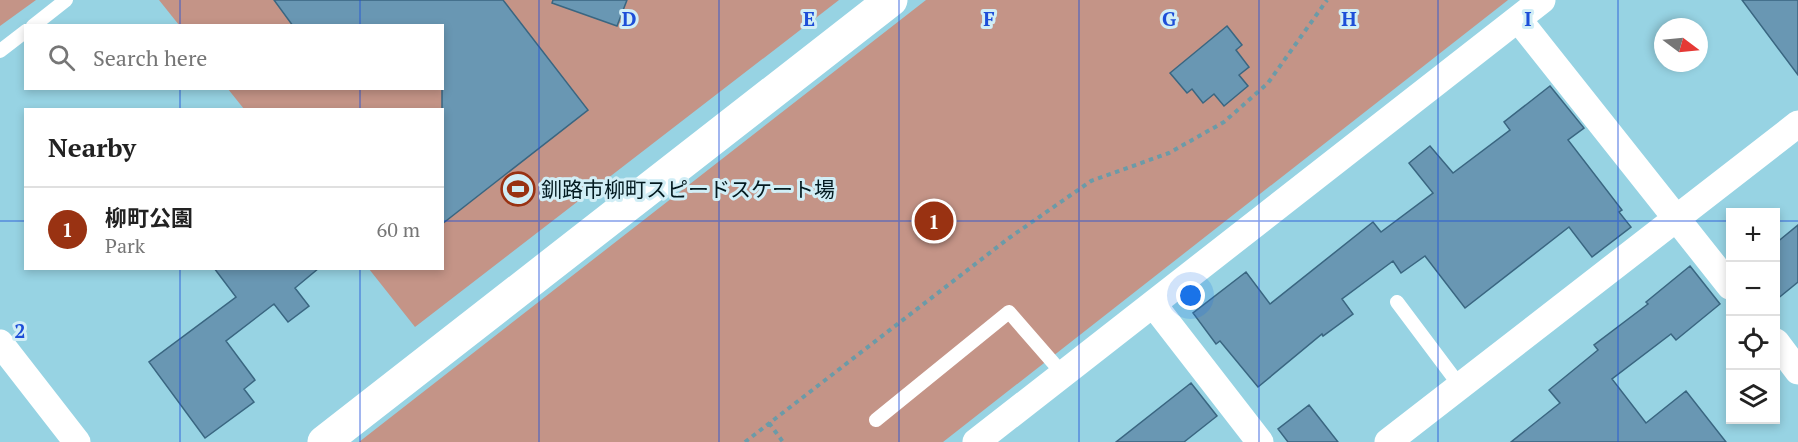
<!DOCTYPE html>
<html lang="en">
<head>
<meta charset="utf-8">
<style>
  :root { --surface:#fff; --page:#f2f2f2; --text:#222; --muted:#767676; --line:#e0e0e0; --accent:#993212 }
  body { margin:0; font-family:"PT Serif","Noto Sans JP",serif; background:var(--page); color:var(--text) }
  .controls { position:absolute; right:18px; bottom:18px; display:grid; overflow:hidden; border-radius:0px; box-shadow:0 3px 9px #0003 }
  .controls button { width:54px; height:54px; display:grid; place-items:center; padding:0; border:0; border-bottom:2px solid var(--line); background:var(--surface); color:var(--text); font:30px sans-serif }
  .compass { position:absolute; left:1654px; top:18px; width:54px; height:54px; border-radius:50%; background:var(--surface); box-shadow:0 3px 9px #0003; rotate:106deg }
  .you { position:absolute; left:1191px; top:296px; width:21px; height:21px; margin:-15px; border:4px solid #fff; border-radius:50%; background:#1a73e8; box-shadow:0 0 0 9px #1a73e833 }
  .badge { display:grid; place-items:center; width:39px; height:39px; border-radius:50%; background:var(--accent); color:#fff; font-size:20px; font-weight:700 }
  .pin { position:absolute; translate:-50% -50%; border:3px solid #fff; box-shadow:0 2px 6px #0006 }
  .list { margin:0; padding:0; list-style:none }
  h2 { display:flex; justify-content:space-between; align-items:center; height:78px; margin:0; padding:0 24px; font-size:26px }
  h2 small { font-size:20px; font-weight:400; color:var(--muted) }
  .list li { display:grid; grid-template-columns:39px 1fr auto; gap:18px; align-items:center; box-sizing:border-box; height:84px; padding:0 24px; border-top:2px solid var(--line) }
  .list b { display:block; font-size:22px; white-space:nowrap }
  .list p { margin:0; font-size:20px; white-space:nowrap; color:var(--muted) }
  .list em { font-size:20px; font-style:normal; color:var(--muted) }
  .icon { flex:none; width:33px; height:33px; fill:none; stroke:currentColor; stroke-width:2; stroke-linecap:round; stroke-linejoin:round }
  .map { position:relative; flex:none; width:1798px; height:442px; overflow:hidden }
  .search { position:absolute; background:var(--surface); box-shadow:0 3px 9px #0003; left:24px; top:24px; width:420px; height:66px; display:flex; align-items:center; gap:15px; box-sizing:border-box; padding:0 21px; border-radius:0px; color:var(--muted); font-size:22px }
  .panel { position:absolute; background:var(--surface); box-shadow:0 3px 9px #0003; left:24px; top:108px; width:420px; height:162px; border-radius:0px }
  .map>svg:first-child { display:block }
  .green { fill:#c49487 }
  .building { fill:#6997b3; stroke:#3a6681; stroke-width:1.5 }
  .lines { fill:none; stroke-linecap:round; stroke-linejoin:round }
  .path { stroke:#6b9ba8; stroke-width:4; stroke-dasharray:4.5 4.5; stroke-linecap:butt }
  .lane { stroke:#fff; stroke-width:14 }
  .street { stroke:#fff; stroke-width:27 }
  .secondary { stroke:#fff; stroke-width:33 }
  .grid { fill:none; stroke:#1d4ed8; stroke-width:1.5; stroke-opacity:0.55 }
  .labels { text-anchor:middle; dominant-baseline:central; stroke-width:6; stroke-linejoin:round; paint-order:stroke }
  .poi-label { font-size:21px; fill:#031a20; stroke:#d1eef6; text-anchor:start }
  .grid-label { font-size:20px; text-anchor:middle; font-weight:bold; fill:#1d4ed8; stroke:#d1eef6; stroke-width:6; stroke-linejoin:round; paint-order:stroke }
</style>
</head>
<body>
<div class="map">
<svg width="1798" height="442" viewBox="0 0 1798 442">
  <rect width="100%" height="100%" fill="#97d3e3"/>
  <path class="green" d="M0,0h36l-36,26z
    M159,0h680l-424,327 -46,-58 73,-1v-158l-198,-1 -16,-20 214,-1v-62l-263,-1z
    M926,0h582l-565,442h-584z"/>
  <path class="building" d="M274,0h229l85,110 -146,114v-198h-149z
    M553,0h74l-10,26 -65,-23z
    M1742,0h56v75z
    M1227,26l15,19 -6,5 13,17 -10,8 9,11 -24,20 -10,-12 -11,9 -11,-14 -5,4 -17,-20z
    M1550,86l34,42 -16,12 54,70 -3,2 12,15 -39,30 -23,-30 -104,81 -40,-52 -24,17 -8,-12 -51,38 11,15 -30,22 -1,-2 -64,53 -38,-46 -4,3 -23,-31 53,-41 24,32 103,-82 8,10 52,-39 -24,-30 21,-17 23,27 57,-43 -6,-8z
    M1798,225v57l-22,18v-57z
    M1690,266l30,38 -44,36 -5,-6 -59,45 34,44 40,-32 40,51h-215l49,-39 -11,-13 49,-40 -4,-5 54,-41 -2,-2z
    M214,268h105l-24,20 14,18 -21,16 -14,-18 -48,37 29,39 -11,9 10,13 -49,36 -56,-76 87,-65z
    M1191,383l26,33 -33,26h-68z
    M1309,405l29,37h-50l-10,-13z"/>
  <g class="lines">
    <path class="path" d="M769,423l14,19
      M745,442l264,-204 82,-57 78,-28 55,-31 44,-39 59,-83"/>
    <path class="lane" d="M33,26l33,-26
      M0,51l26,-20
      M1397,302l63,84
      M876,420l133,-108 54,62"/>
    <path class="street" d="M1518,19l212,267
      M1153,304l107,138
      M1776,342l22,29
      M0,343l77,99
      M976,442l566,-442
      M1388,442l410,-318"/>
    <path class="secondary" d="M324,442l567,-442"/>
  </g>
  <path class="grid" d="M180,0v26M360,0v26M539,0v442M719,0v442M899,0v442M1079,0v442M1259,0v442M1438,0v442M1618,0v442M180,88v22M360,88v22M0,221h26M442,221h1288M1776,221h22M180,268v174M360,268v174"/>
  <defs>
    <symbol id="stadium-ring" viewBox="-11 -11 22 22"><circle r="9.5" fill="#d1eef6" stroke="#993212" stroke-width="1.5"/><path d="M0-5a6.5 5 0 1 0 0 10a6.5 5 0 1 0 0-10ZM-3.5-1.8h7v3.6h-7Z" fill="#993212"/></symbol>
  </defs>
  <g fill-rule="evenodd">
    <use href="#stadium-ring" x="499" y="170" width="38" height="38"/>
  </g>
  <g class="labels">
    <g class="poi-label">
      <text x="541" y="189">釧路市柳町スピードスケート場</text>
    </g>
  </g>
  <g class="grid-label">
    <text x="629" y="26">D</text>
    <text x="809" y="26">E</text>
    <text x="989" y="26">F</text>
    <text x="1169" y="26">G</text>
    <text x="1349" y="26">H</text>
    <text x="1528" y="26">I</text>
    <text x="20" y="338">2</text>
  </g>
</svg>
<div class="controls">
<button>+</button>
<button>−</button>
<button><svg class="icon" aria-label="locate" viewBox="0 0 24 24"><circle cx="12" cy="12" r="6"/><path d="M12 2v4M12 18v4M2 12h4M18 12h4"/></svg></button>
<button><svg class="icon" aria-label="layers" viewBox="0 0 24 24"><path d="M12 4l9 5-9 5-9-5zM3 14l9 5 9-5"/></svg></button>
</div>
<svg class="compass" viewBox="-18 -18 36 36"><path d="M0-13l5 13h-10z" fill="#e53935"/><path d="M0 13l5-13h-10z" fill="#767676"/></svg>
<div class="you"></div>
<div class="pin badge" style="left:934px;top:221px">1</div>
<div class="search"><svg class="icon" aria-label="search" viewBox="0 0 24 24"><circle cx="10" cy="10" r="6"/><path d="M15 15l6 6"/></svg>Search here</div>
<section class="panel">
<h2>Nearby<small></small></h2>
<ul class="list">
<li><span class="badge">1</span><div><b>柳町公園</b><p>Park</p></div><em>60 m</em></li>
</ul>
</section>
</div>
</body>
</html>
